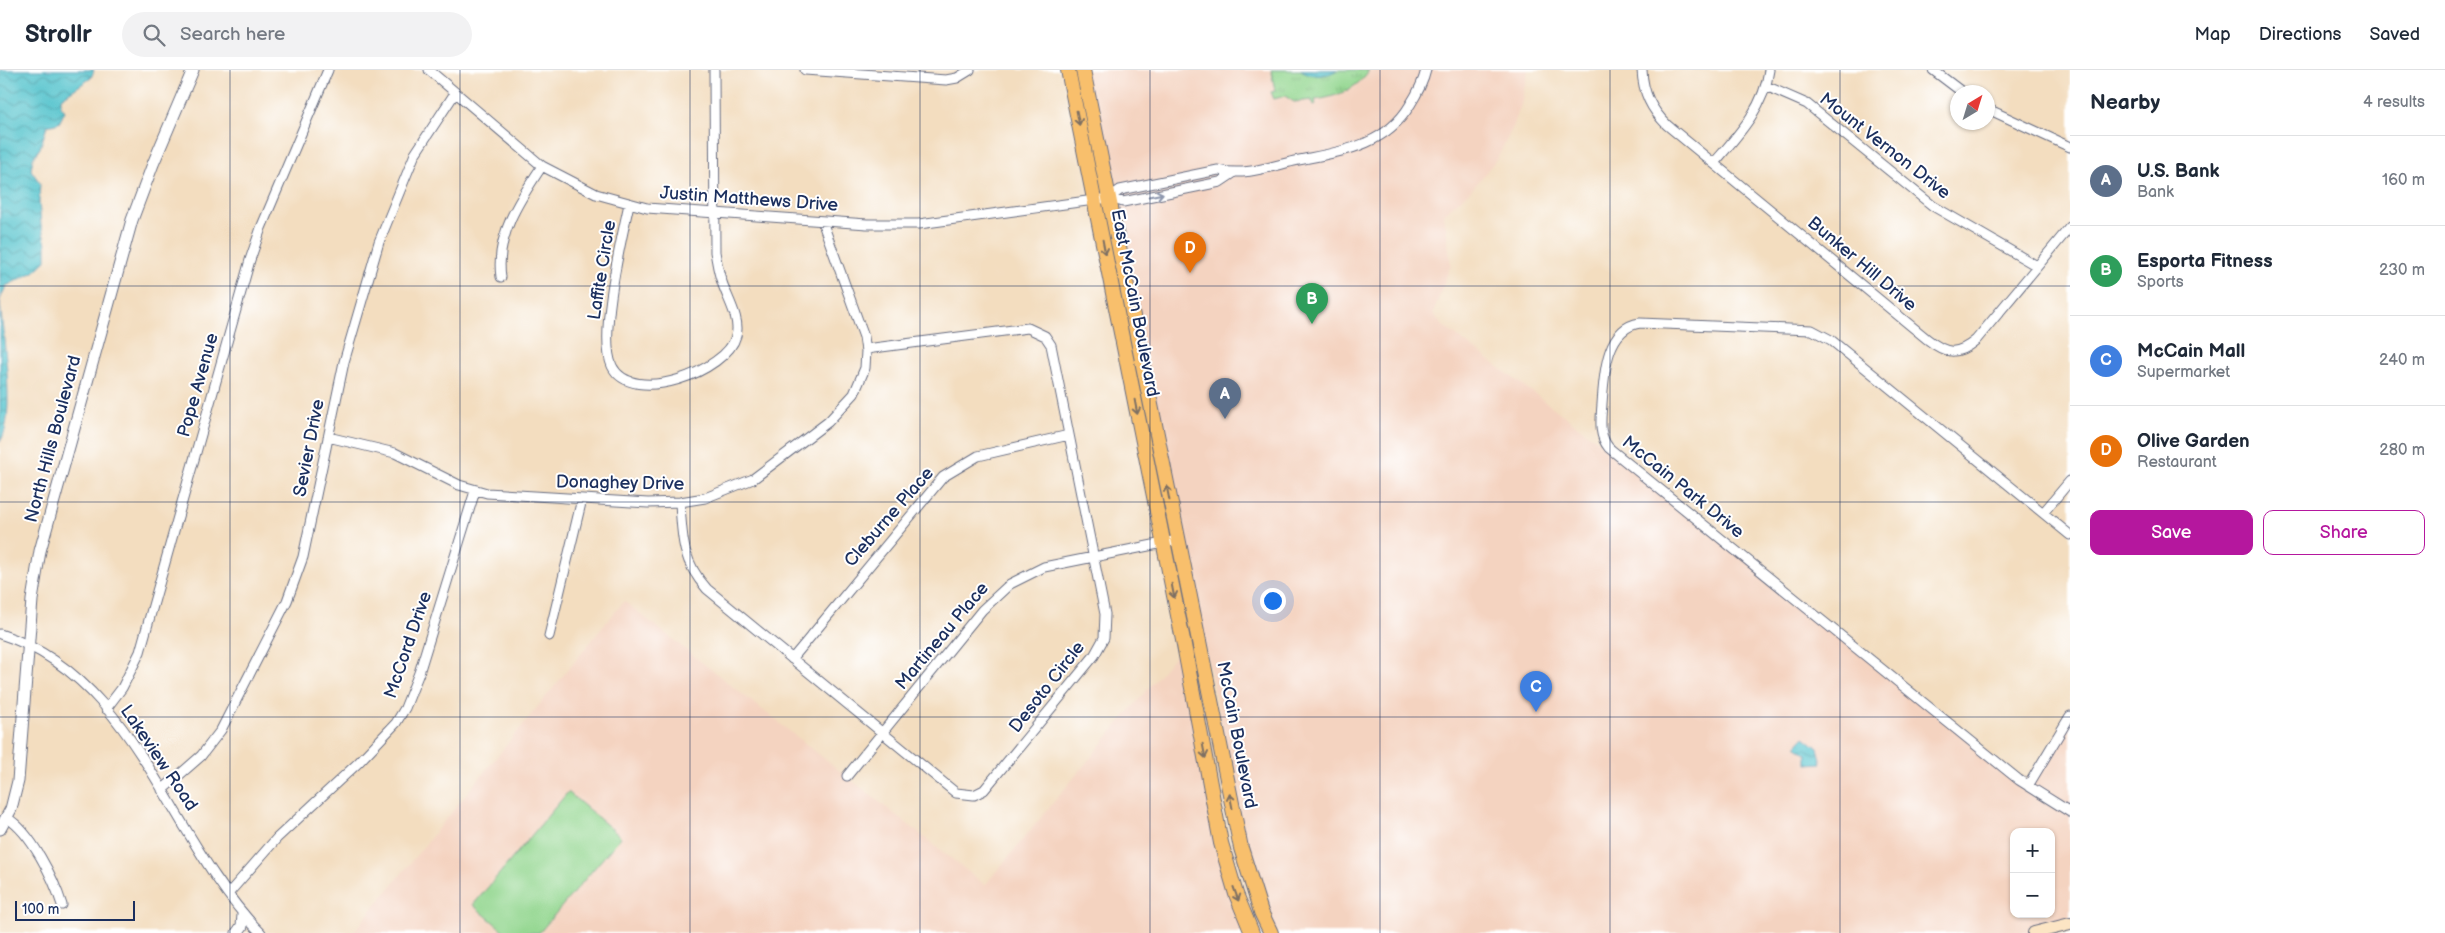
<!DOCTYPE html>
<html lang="en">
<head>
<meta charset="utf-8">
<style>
  :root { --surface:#fff; --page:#f2f2f3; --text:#1f2937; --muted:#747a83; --line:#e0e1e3; --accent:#b5179e }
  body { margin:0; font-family:"Balsamiq Sans",sans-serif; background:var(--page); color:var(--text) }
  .controls { position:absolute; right:15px; bottom:15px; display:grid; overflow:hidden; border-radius:10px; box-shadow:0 1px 4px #0004 }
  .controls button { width:45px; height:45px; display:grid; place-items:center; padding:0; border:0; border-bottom:1px solid var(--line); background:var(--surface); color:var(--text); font:25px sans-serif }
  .compass { position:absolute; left:1950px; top:15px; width:45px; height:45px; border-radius:50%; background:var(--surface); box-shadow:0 1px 4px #0004; rotate:38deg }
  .scale { position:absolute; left:15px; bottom:12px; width:120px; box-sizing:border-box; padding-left:5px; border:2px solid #1b2f5e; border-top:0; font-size:14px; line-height:18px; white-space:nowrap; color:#1b2f5e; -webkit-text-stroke:4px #fff; paint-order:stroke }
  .you { position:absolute; left:1272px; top:530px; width:18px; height:18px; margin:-12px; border:4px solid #fff; border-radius:50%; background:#1a73e8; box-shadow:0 0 0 8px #1a73e833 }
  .badge { display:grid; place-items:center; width:32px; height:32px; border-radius:50%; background:var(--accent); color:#fff; font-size:16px; font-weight:700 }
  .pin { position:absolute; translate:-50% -41px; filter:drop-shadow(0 1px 2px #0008) }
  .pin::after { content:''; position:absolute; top:26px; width:18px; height:15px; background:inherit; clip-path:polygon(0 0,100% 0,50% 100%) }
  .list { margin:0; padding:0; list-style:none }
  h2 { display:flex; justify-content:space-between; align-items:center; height:65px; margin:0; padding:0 20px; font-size:21px }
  h2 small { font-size:16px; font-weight:400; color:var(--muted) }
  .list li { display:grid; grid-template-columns:32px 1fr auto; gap:15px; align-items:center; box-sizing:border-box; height:90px; padding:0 20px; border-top:1px solid var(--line) }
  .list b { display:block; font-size:19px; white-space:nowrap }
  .list p { margin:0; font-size:16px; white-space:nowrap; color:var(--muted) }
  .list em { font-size:16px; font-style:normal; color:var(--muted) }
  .actions { display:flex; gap:10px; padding:15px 20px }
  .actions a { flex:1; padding:11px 0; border:1px solid var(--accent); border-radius:10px; text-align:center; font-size:18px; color:var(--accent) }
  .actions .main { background:var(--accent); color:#fff }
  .icon { flex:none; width:28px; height:28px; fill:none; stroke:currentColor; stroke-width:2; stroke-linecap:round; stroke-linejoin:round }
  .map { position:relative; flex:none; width:2070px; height:863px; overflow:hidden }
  header { display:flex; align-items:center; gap:30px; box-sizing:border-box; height:70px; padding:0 25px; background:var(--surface); border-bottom:1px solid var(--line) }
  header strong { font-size:24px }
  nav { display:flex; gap:28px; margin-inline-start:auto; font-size:18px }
  .search { width:350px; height:45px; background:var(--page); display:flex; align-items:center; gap:12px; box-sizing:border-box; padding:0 18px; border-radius:28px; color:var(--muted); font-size:19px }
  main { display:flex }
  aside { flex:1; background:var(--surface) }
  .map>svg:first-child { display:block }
  .built { fill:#f4d3c0; fill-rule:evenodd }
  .park { fill:url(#park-tufts); stroke:#568276 }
  .garden { fill:#92d68e; stroke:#568276 }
  .water { fill:url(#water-waves); stroke:#3a7a96 }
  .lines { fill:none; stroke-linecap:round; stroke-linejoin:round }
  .minor-casing { stroke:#676c80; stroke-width:11 }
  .tertiary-casing { stroke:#676c80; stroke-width:13 }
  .secondary-casing { stroke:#676c80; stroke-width:14 }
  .primary-casing { stroke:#676c80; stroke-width:16 }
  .minor { stroke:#fff; stroke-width:9 }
  .tertiary { stroke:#fff; stroke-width:11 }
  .secondary { stroke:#fce5c4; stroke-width:12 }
  .primary { stroke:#f8bf6c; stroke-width:14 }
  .oneway { stroke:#7e7064 }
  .oneway2 { stroke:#8d97ae }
  .grid { fill:none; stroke:#1b2f5e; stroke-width:1; stroke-opacity:0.55 }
  .labels { text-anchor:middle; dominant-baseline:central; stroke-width:4; stroke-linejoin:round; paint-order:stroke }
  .street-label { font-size:18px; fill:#1b2f5e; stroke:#fff }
</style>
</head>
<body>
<header>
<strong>Strollr</strong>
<div class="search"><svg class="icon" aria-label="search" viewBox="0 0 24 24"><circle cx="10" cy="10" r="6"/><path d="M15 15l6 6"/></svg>Search here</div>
<nav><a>Map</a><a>Directions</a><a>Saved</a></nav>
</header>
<main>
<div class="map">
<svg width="2070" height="863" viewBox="0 0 2070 863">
  <defs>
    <pattern id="park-tufts" width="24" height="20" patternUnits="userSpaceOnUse" patternTransform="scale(1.25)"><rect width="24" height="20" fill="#92d68e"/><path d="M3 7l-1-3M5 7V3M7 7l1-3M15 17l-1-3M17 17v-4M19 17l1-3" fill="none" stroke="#7db87d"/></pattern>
    <pattern id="water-waves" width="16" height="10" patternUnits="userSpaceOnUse" patternTransform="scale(1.25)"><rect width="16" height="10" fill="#58c5ce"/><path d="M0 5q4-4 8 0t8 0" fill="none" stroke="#48a0aa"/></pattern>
  </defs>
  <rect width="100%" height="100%" fill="#fff"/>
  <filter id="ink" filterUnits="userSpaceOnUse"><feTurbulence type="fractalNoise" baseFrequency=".02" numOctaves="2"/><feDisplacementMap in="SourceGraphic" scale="10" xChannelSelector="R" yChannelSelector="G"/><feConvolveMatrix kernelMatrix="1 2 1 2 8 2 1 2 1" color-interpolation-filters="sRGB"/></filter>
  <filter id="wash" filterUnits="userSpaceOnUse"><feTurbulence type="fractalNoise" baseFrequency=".0096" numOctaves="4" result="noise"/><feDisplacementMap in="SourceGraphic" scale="20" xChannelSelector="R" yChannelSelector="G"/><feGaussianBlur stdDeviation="1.12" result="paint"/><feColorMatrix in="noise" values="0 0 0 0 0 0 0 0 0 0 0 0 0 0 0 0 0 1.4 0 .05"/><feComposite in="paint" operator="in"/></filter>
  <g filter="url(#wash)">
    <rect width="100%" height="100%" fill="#f3ddbf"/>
    <path class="built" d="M1083,0h445l-7,35 -8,22 -15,30 -23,29 -31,28 7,50 -18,49 9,12 183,136 403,325 42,-71v209l-34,9h-765l-10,-21zM2014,762h37v82h-37z
      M624,531l361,284 199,-240 45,228 23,60h-899z"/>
    <path class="park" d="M1271,0h98c-11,19 -33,27 -54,30l1,5 -3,1 -1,-6 -18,2 -9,-6 -11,3 -3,-7 4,-1z"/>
    <path class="garden" d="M568,722l53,45 -82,96h-33l-33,-28z"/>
    <path class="water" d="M0,0h94l-3,8 -30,20v8l4,5 -6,12 -12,3 -7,22 -7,10 -2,12 9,13 -1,19 2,23 5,19v17l-12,11 -28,14 -6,14z
      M1301,0h36c-11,7 -25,7 -36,0z
      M0,231c2,32 17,116 0,141z
      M1804,667l14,11 4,15 -15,1v-10l-11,-8z"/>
  </g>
  <g filter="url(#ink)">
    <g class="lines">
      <defs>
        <path id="minor" d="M429,0l113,96 54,28 51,14 220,16h52l190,-26 14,4 97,-20 12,-8
          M805,0l141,10 11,-2 13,-8
          M1642,0c1,23 9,39 25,55l260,214c19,15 30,17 49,1l94,-113
          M1933,0l29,22
          M1766,16l41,18 126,102 104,60
          M1988,39l82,38
          M1714,93c24,-28 50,-55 55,-93
          M1109,128l11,-8 98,-20c24,6 48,-2 72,-8 45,-10 94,-13 120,-57 7,-11 13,-22 16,-35
          M629,134c-7,33 -31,132 -17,162 20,41 115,5 124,-30 5,-17 -9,-38 -14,-54 -4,-10 -5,-20 -7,-30l-1,-182
          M501,207c-6,-41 19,-78 41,-111
          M328,367l67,16 64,32 28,8 161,10 32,-1 25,-4 48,-19 75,-57 26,-28 11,-26 1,-17 -2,-14 -42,-116
          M680,432c2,36 2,59 27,87l249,204 18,2 10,-5 110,-134 10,-18 1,-24 -54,-269 -6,-9 -17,-8 -162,21
          M2043,443l27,-32
          M2070,465l-239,-195 -19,-10 -172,-7c-35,5 -36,54 -38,81 -1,15 -4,31 7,44l410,332 51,32
          M0,564c137,43 169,207 261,299
          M549,566l33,-137
          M792,589l151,-182 35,-21 91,-21
          M106,639l16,-21 18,-36 110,-392 11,-32 67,-158
          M847,706l135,-166 28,-26 34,-17 134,-27
          M2028,716l42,-70
          M162,720l39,-34 20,-26 66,-129 16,-44 41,-195 35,-120 36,-88 40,-61
          M7,748c24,14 47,61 55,87
          M228,824l49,-56 81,-75 38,-40 9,-15 14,-35 56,-182"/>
        <path id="tertiary" d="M0,759l11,-20 7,-28 14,-181 8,-49 92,-331 21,-56 40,-94
          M237,863l5,-7 1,-11"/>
        <path id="secondary" d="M2034,863l36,-9"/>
        <path id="primary" d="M1068,0l116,575 37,198 15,51 16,39
          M1083,0l158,778 20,64 10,21"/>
      </defs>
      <use href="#minor" class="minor-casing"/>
      <use href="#tertiary" class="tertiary-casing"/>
      <use href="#secondary" class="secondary-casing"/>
      <use href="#primary" class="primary-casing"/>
      <use href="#minor" class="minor"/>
      <use href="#tertiary" class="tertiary"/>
      <use href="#secondary" class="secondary"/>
      <use href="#primary" class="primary"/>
    </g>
    <defs><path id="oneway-shaft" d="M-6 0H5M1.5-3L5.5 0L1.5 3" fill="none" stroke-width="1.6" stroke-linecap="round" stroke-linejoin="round" transform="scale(1.25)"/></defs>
    <g class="oneway">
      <use href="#oneway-shaft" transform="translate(1078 48) rotate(79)"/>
      <use href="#oneway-shaft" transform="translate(1104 177) rotate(79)"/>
      <use href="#oneway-shaft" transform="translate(1136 337) rotate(79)"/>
      <use href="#oneway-shaft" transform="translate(1168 423) rotate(-101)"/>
      <use href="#oneway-shaft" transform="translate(1173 521) rotate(79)"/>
      <use href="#oneway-shaft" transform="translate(1204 681) rotate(79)"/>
      <use href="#oneway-shaft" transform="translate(1231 731) rotate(-101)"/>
      <use href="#oneway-shaft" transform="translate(1236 824) rotate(70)"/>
    </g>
    <use class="oneway2" href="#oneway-shaft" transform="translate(1156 125) rotate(-12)"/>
  </g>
  <path class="grid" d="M230,0v863M460,0v863M690,0v863M920,0v863M1150,0v863M1380,0v863M1610,0v863M1840,0v863M0,216h2070M0,432h2070M0,647h2070"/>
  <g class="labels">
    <g class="street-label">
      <text transform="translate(1885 76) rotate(38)">Mount Vernon Drive</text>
      <text transform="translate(749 129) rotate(4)">Justin Matthews Drive</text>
      <text transform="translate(1862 194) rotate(40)">Bunker Hill Drive</text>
      <text transform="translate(602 200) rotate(-81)">Laffite Circle</text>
      <text transform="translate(1135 233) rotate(79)">East McCain Boulevard</text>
      <text transform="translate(198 315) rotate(-74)">Pope Avenue</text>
      <text transform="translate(53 369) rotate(-75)">North Hills Boulevard</text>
      <text transform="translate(309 378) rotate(-79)">Sevier Drive</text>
      <text transform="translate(620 413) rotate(1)">Donaghey Drive</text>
      <text transform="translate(1683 417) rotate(39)">McCain Park Drive</text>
      <text transform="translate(889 447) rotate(-49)">Cleburne Place</text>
      <text transform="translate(942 566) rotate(-50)">Martineau Place</text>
      <text transform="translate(408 575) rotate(-71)">McCord Drive</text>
      <text transform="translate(1047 617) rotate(-52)">Desoto Circle</text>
      <text transform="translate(1237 665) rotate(79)">McCain Boulevard</text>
      <text transform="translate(159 688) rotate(56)">Lakeview Road</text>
    </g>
  </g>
</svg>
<div class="controls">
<button>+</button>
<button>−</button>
</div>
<svg class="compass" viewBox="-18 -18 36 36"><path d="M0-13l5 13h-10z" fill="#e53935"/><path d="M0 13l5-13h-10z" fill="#747a83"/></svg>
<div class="scale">100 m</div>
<div class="you"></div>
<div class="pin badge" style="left:1225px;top:349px;background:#5c6f8a">A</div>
<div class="pin badge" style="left:1312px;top:254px;background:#2e9e5b">B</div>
<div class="pin badge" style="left:1536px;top:642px;background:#3f7fe0">C</div>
<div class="pin badge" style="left:1190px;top:203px;background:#e8710a">D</div>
</div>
<aside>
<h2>Nearby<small>4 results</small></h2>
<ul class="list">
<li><span class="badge" style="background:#5c6f8a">A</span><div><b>U.S. Bank</b><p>Bank</p></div><em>160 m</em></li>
<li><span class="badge" style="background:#2e9e5b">B</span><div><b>Esporta Fitness</b><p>Sports</p></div><em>230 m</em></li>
<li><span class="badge" style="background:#3f7fe0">C</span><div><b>McCain Mall</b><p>Supermarket</p></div><em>240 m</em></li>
<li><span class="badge" style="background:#e8710a">D</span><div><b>Olive Garden</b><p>Restaurant</p></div><em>280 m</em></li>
</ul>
<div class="actions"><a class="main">Save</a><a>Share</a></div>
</aside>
</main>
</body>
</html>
